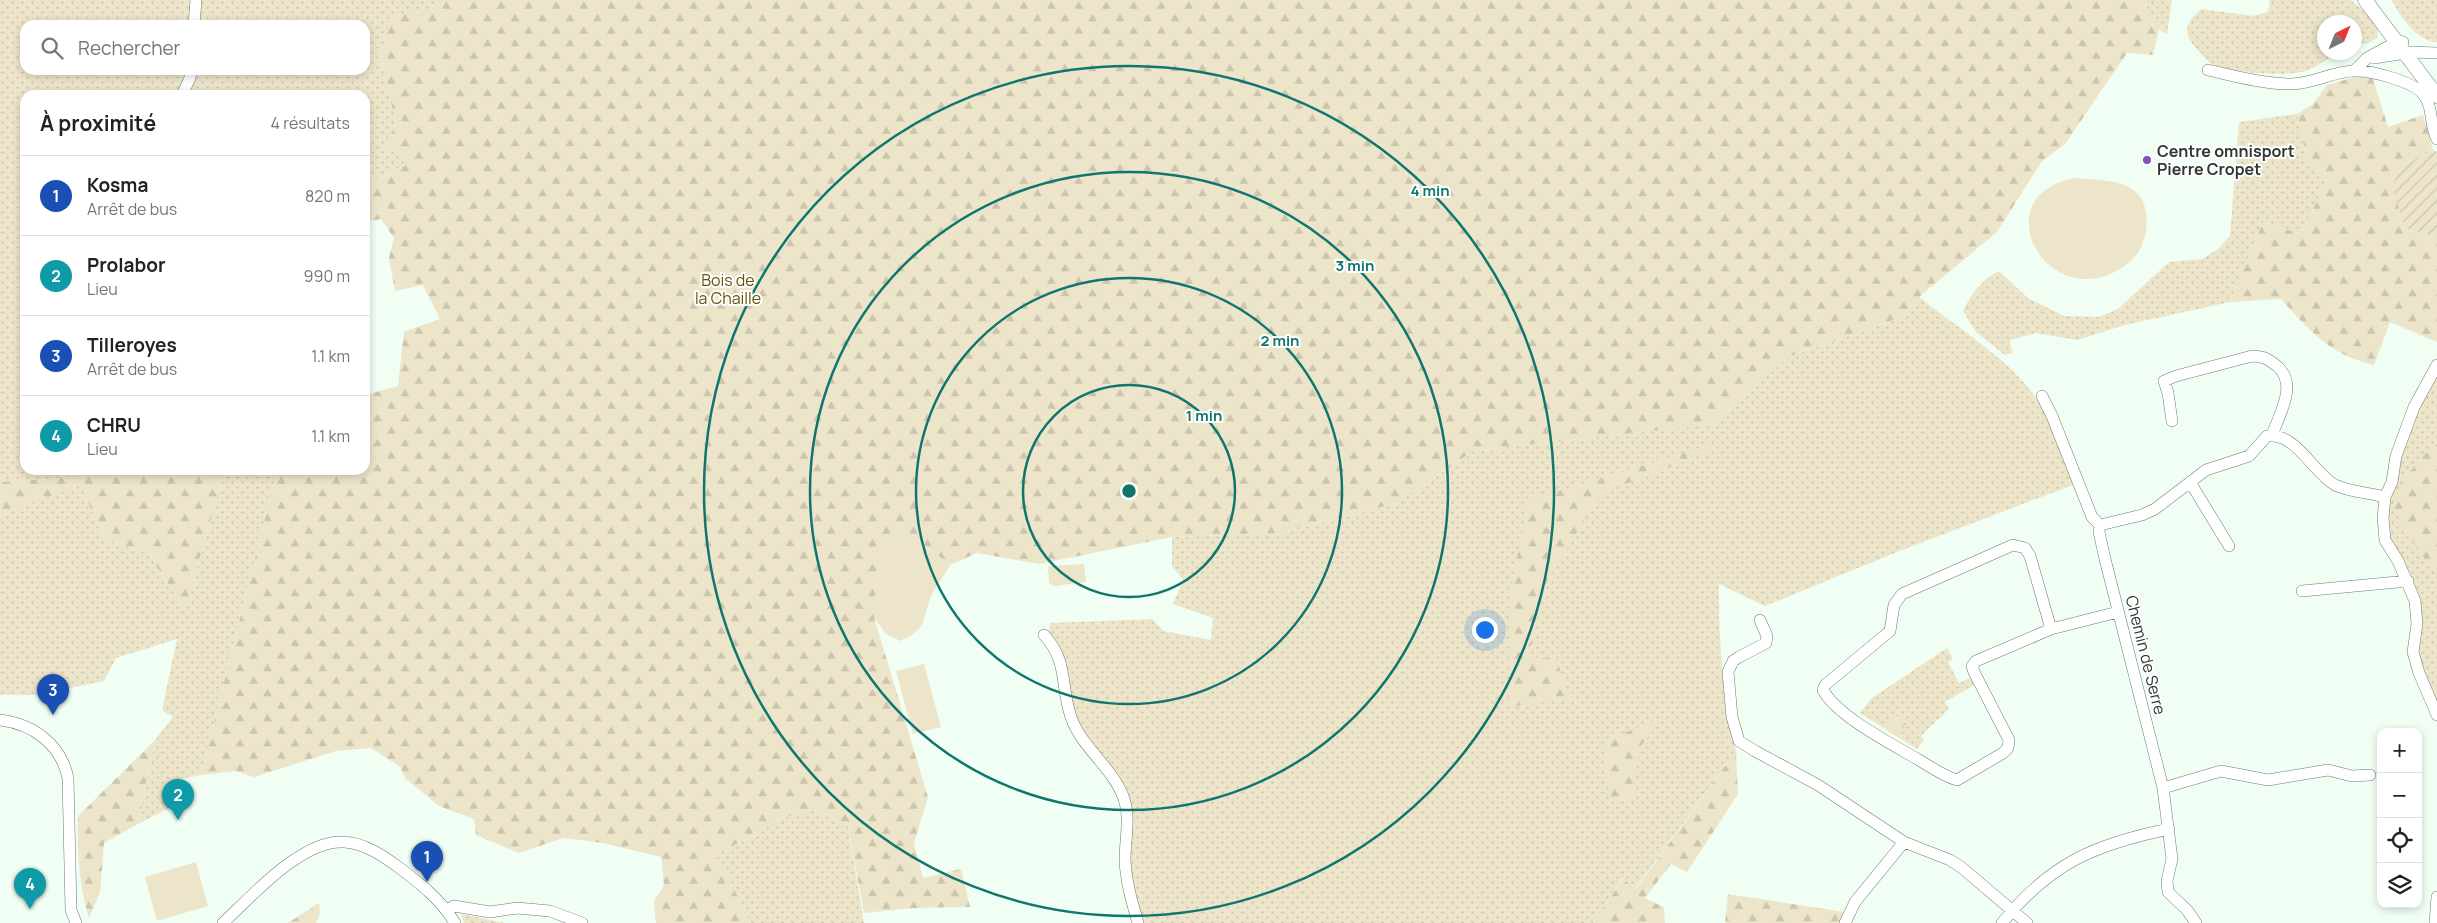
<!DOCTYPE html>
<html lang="fr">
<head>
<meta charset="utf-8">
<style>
  :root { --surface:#fff; --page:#f6f6f6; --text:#222; --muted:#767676; --line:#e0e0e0; --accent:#111827 }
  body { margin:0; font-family:Manrope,sans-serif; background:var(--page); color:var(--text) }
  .controls { position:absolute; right:15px; bottom:15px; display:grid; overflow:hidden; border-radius:10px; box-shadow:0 2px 8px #0003 }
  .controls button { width:45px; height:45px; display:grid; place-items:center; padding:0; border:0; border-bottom:1px solid var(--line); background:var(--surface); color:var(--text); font:25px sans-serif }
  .compass { position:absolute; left:2317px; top:15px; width:45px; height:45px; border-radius:50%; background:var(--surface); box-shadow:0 2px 8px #0003; rotate:43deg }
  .you { position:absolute; left:1484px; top:629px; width:18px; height:18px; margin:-12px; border:4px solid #fff; border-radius:50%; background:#1a73e8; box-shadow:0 0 0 8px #1a73e833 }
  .badge { display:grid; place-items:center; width:32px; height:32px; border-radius:50%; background:var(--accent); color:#fff; font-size:16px; font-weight:700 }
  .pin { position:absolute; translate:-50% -41px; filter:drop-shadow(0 1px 2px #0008) }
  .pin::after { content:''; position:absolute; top:26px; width:18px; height:15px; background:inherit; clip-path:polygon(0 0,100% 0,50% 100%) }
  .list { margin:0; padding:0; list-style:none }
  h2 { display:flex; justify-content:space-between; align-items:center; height:65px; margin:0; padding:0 20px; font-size:21px }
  h2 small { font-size:16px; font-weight:400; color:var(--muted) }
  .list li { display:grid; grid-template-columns:32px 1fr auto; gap:15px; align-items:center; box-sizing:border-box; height:80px; padding:0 20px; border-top:1px solid var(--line) }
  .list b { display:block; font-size:19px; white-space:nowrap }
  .list p { margin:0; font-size:16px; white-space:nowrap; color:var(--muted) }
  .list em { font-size:16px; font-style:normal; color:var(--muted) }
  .icon { flex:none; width:28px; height:28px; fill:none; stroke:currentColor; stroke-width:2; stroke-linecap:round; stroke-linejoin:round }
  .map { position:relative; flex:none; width:2437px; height:923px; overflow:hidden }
  .search { position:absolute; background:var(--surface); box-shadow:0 2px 8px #0003; left:20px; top:20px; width:350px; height:55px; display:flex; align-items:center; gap:12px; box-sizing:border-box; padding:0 18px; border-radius:15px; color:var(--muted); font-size:19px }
  .panel { position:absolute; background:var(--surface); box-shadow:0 2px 8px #0003; left:20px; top:90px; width:350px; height:385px; border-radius:15px }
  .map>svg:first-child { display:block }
  .grass { fill:url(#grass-dots); fill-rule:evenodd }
  .forest { fill:url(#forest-firs) }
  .park { fill:url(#park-crowns) }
  .garden { fill:url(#garden-furrows) }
  .pitch { fill:#ede5ca }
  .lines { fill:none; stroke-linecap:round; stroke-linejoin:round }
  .minor-casing { stroke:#6f7b72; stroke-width:12 }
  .major-casing { stroke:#6f7b72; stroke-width:15 }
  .minor { stroke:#fff; stroke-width:11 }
  .major { stroke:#fff; stroke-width:14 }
  .ring { fill:none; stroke:#0f766e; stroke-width:2.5 }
  .poi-dot { fill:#834dc4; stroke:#fff; stroke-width:2 }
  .labels { text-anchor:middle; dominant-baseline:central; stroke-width:4; stroke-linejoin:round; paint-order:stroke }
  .poi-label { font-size:16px; font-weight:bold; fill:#323733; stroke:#fff; text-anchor:start }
  .park-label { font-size:16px; fill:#64530f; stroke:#fff }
  .street-label { font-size:16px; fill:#323733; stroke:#fff }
  .centre { fill:#0f766e; stroke:#fff; stroke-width:2.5 }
  .ring-label { font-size:15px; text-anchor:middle; font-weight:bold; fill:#0f766e; stroke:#fff; stroke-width:4; stroke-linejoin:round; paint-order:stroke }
</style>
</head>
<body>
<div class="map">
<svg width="2437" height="923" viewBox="0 0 2437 923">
  <defs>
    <pattern id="grass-dots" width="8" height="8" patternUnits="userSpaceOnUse" patternTransform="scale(1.25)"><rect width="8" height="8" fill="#ede5ca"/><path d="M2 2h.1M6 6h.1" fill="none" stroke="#ccc5ae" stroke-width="1.8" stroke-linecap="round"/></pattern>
    <pattern id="forest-firs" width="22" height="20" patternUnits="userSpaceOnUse" patternTransform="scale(1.25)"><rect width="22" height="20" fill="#ede5ca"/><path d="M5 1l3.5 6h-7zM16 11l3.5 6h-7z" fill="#ccc5ae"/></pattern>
    <pattern id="park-crowns" width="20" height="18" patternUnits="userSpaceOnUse" patternTransform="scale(1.25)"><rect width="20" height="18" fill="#ede5ca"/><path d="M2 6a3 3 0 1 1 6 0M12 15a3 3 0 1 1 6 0" fill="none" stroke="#ccc5ae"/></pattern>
    <pattern id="garden-furrows" width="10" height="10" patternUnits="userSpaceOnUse" patternTransform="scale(1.25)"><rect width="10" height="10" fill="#ede5ca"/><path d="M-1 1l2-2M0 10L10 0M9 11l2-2" fill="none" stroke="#ccc5ae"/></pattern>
  </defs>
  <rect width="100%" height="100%" fill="#f0fef3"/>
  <path class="grass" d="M0,0h445l-12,9 -36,6 -17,42 16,66 -11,25 18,9 2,9 -40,17v-88h-340v375h79l-25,7 -79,5zM25,25h340v45h-340z
    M2146,0h26l-5,34c-12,-6 -23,-21 -21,-34z
    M2269,0h82c10,10 32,22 26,38l-10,6 -12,-1 -1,-21h-30v30l12,1c-13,9 -25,19 -41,20 -19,2 -73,0 -87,-12 -5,-4 -9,-10 -13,-14 -14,-17 -8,-24 6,-38l53,7 13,-4 3,-6z
    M2392,0h45v42c-19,0 -38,-26 -45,-42z
    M2297,114l11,47 20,17 -27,56 -38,-12 -33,80 -105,23 -48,15 -41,-7 -26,7 2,13 -7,2 -29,-23 -13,-21c8,-17 19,-32 36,-40l29,27 36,18 35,1 19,-8 51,-47 33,-3 15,-9 13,-14 9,-114z
    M1919,297c37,30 97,66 120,106 15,25 23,55 34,82l-171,65 -137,56 -46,-22c-1,56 4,113 17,167l-101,138 -13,-10 -29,44h-450l-12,-36 -2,-77 -46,-76 -35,-100 2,-11 102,-4 12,12 47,9 2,-22 -40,-14 10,-24 -11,-14v-29l111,-4 114,-30 76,-52 241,-27 74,-67 111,-39z
    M2437,371v332c-7,-15 -19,-32 -19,-50 0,-9 5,-20 3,-30 -6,-28 -25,-54 -32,-82 -11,-48 26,-128 48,-170z
    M225,470h52l-76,305 -29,6 -3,27 -31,16 17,-84 18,-23 -11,-7 15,-71 -61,19 -12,23 -69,14h-35v-179l81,-32 22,53 13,7 33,10 36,56z
    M1947,648l6,11 -5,3 11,21 11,-5 4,7 -29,17 4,7 -28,27 3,4 -7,9 -57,-36 12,-15z
    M814,810l34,16 16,97h-114l-33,-70 40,-18 21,-16z
    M461,914l44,9h-41z"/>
  <path class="forest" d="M445,0h1701l-1,8 14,22 -6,25 -26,-2 -62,91 -23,17 -45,71 -78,65 -20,21 -111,39 -74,67 -241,27 -76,52 -114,30 -111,4 -133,27 -62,-11 -27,12 -53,-41 -23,93 54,180 -14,46 9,35 38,-9 9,38 -57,1 -49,5 -16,-87 -34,-16 -36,9 -21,16 -40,18 33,70h-94l-2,-22 10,-16 -3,-28 -58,-14 -40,-5 -44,15 -43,-18 -2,-16 -35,-13 -33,-27 -6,-12 -29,-19 -35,3 -82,26 -18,-6 -35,4 76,-305h88v-75l33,-9 6,-54 36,-13 -17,-34 -28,6 -6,-33 5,-20 -13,-19 -16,3v-39l40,-17 -2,-9 -18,-9 11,-25 -16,-66 8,-31 9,-11 35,-6z
    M2358,76l15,3 15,48 35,-12 10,35 -31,15 3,63 32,10v104l-47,-20 -16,43c-44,-10 -64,-34 -93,-66l-51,3 33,-80 38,12 27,-56 -20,-17 -11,-47 15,-9 15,-20z
    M2434,444h3v44l-4,3 4,14v65l-6,-1 -38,-60 7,-26z
    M1712,445l-1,6 -111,43 -55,91 -17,73h28l14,40 -61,9 1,-112 18,-95z
    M104,470h121l-40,140 -36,-56 -33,-10 -13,-7 -22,-52 -81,31v-34l79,-5z
    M1662,719l-23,29 -6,53 -24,1 -5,-62z
    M155,740l-17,84 -34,19 -4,49 -11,26c-10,-34 -12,-67 -11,-102z
    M1736,751l2,43 -51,78 -16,-8 -26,34 19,9 1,16h-72l30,-44 13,10z
    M1728,894l116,18 -3,11h-116z
    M319,903l1,12 -4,8h-28z"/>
  <path class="park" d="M1886 725a10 10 0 1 1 20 0a10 10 0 1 1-20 0Z"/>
  <path class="garden" d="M2433,150l4,2v86l-32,-10 -13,-43 10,-20z"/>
  <path class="pitch" d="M2075,178c19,2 48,1 62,15 14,14 11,43 2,58 -4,7 -12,14 -19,18 -74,45 -138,-74 -45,-91z
    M897,524l53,41c-6,11 -15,22 -20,34 -9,25 -3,29 -30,42l-15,-8 -11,-16 3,-54z
    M1084,564l2,18 -32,4 -5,-3 -1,-17z
    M924,664l17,63 -28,7 -17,-63z
    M196,862l12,44 -51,15 -12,-44z"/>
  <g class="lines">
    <defs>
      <path id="minor" d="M194,25l2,-25
        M2374,58l38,-6 25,1
        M2208,70c26,6 56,14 83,14 23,0 42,-13 63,-13 16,-1 57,10 68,22 12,12 7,32 15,46
        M2354,71l13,-13 31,-17 5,1
        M182,95l8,-17 1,-8
        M2437,365l-23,42 -18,49 -4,26 -7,15 -2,21 2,22 13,21 17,40 2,23 -4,28 6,21 18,42
        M2042,396l10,20 40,101 8,8 -1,7 6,27 58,229 9,71 -5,22 1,11 19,18 9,13
        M2172,421l-4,-28 -4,-12 12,-5 76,-20c11,0 16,3 25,10 21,18 3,47 -5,69
        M2190,482l39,64
        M2100,525l42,-10 13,-6 51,-39 43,-14 18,-20c30,-3 45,36 68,49 15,7 35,8 50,12
        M2302,591l106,-10
        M1760,620l7,16 -1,7 -27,14 -6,4 -5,11 4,45 7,24 16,10 63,34 86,57 46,18 11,7 66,56
        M2051,629l-21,-73 -5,-8 -12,-3 -111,49 -8,11 -4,26 -65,54 -2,5c15,27 69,54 96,70 12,7 24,16 38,20l46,-27 5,-5 1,-8 -35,-68 -2,-6 4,-5 75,-32 67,-17
        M1044,635c25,27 16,51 27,82 10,30 40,49 52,79 8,20 2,43 2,64 1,22 7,42 13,63
        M0,720c33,4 61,24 68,58l3,132 5,13
        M2163,788l58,-17 47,9 60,-10 24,6 18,-1
        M447,910l7,-4 36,6 27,-4 33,3 32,12
        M223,923c28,-26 79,-84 121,-81 21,1 41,15 57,27 21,16 40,31 54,54
        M1845,923l10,-21 49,-60
        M2002,923c48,-60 94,-79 167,-94
        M2435,923l2,-26"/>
      <path id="major" d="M2365,0l72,96"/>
    </defs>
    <use href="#minor" class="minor-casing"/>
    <use href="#major" class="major-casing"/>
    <use href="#minor" class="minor"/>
    <use href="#major" class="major"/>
  </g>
  <g class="ring">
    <circle cx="1129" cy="491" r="106"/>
    <circle cx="1129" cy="491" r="213"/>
    <circle cx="1129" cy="491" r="319"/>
    <circle cx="1129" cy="491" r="425"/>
  </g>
  <circle class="poi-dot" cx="2147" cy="160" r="5"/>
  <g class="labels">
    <g class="poi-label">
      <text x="2157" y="151">Centre omnisport<tspan x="2157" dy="18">Pierre Cropet</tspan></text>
    </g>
    <g class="park-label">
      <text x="728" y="280">Bois de<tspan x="728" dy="18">la Chaille</tspan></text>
    </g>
    <g class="street-label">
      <text transform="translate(2146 655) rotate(76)">Chemin de Serre</text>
    </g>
  </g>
  <circle cx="1129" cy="491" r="8" class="centre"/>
  <g class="ring-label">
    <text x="1430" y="196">4 min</text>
    <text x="1355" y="271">3 min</text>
    <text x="1280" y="346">2 min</text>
    <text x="1204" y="421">1 min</text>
  </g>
</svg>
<div class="controls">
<button>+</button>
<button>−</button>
<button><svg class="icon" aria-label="locate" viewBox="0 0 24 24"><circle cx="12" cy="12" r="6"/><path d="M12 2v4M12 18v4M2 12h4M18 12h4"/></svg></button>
<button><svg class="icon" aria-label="layers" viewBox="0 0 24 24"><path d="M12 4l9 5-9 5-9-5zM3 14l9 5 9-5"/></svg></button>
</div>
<svg class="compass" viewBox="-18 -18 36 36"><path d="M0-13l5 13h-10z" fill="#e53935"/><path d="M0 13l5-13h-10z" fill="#767676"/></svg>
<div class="you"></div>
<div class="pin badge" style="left:427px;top:882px;background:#1a4fb4">1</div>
<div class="pin badge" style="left:178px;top:820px;background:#0f9aa8">2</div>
<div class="pin badge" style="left:53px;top:715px;background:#1a4fb4">3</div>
<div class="pin badge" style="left:30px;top:909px;background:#0f9aa8">4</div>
<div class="search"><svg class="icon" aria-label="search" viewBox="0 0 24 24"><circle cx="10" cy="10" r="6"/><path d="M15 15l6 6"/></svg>Rechercher</div>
<section class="panel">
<h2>À proximité<small>4 résultats</small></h2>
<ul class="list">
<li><span class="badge" style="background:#1a4fb4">1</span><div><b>Kosma</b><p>Arrêt de bus</p></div><em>820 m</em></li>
<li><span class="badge" style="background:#0f9aa8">2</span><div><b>Prolabor</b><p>Lieu</p></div><em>990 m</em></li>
<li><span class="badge" style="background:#1a4fb4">3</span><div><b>Tilleroyes</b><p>Arrêt de bus</p></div><em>1.1 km</em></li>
<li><span class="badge" style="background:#0f9aa8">4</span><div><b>CHRU</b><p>Lieu</p></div><em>1.1 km</em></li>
</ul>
</section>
</div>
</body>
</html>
